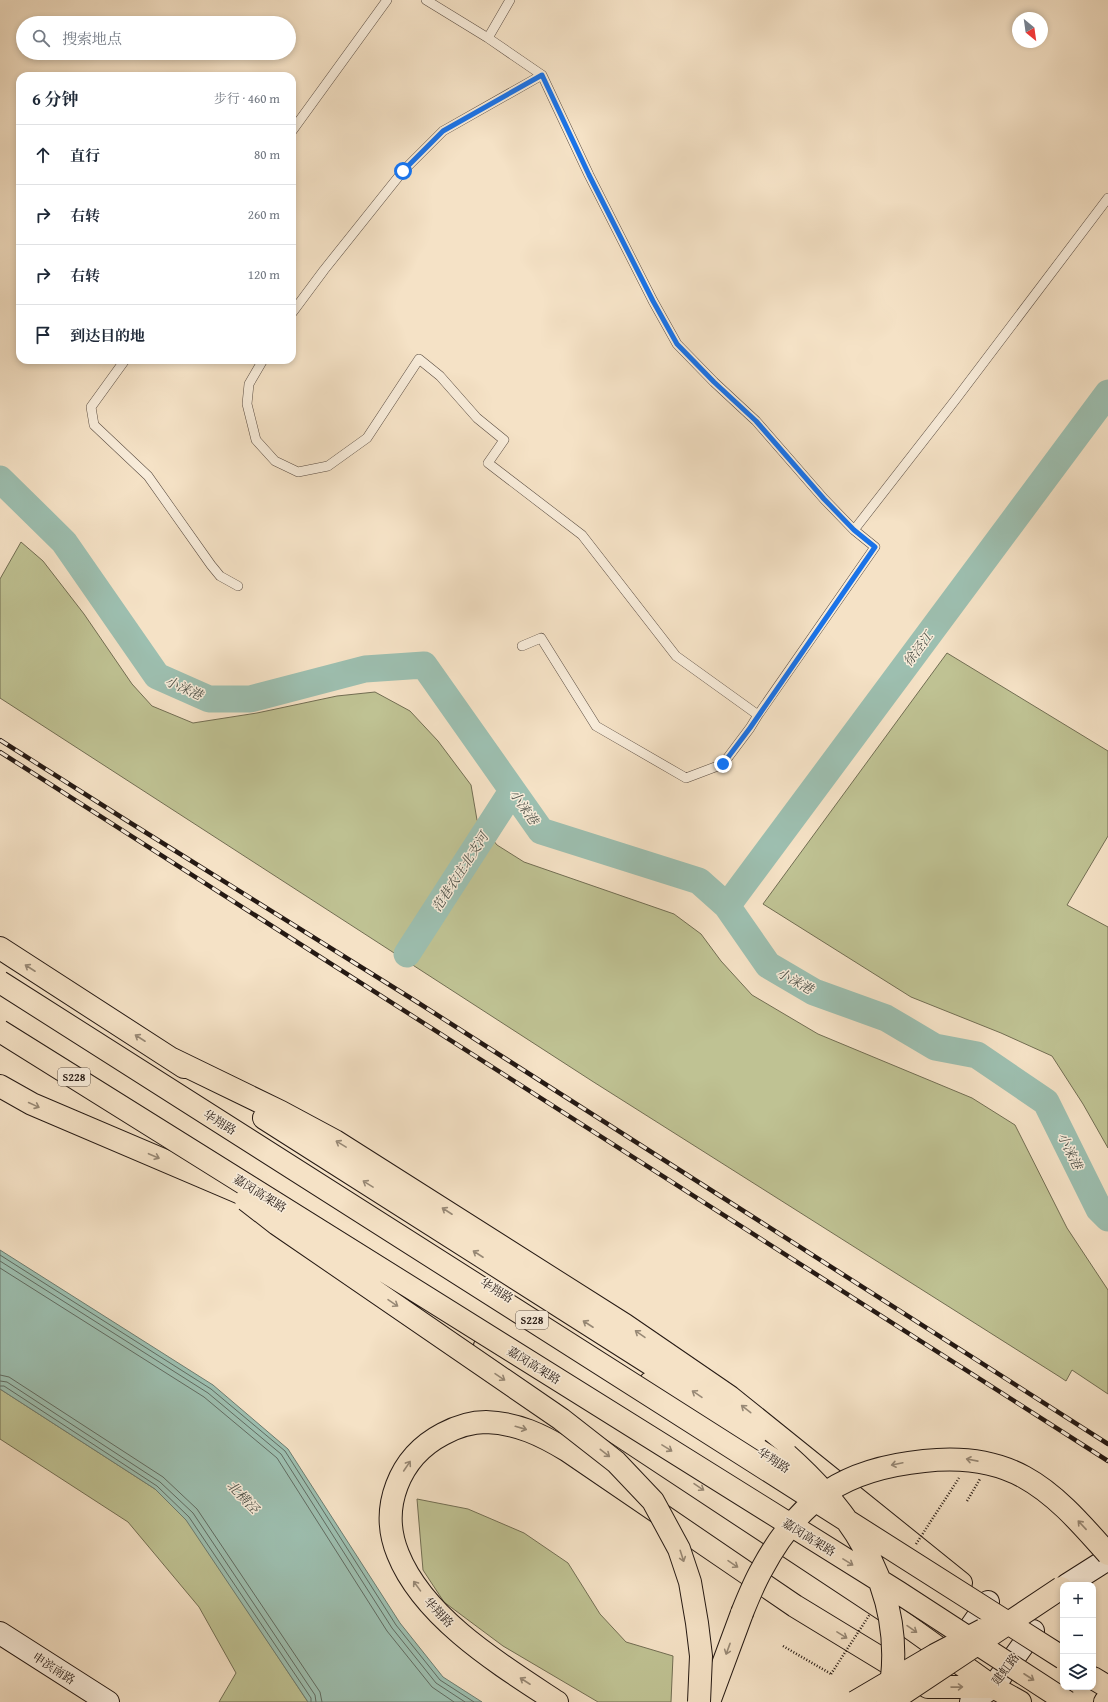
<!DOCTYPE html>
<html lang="zh">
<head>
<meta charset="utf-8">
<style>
  :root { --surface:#fff; --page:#f2f2f3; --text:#1f2937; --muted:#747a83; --line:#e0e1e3 }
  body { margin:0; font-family:"Gentium Book Plus","Noto Serif SC",serif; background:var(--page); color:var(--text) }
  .controls { position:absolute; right:12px; bottom:12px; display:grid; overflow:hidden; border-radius:8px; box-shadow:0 2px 6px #0003 }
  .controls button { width:36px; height:36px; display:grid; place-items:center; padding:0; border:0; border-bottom:1px solid var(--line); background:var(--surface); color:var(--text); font:20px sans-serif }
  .compass { position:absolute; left:1012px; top:12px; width:36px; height:36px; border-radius:50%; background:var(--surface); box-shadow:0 2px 6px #0003; rotate:151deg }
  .stop { position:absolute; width:12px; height:12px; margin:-9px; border:3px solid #1a73e8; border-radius:50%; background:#fff }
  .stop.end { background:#1a73e8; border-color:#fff; box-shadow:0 1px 4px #0008 }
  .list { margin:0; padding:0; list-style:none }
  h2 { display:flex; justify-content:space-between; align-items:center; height:52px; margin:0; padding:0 16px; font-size:17px }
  h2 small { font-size:13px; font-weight:400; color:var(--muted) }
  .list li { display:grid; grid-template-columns:26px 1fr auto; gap:12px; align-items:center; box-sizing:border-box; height:60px; padding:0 16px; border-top:1px solid var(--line) }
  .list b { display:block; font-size:15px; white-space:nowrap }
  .list em { font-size:13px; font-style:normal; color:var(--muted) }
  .icon { flex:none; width:22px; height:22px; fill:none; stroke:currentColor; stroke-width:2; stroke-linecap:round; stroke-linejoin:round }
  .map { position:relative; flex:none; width:1108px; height:1702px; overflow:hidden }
  .search { position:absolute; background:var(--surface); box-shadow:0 2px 6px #0003; left:16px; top:16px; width:280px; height:44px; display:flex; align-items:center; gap:10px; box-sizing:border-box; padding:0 14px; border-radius:22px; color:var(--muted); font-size:15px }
  .panel { position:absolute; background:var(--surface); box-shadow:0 2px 6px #0003; left:16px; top:72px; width:280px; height:292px; border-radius:12px }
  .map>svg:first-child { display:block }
  .green { fill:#bfc293; stroke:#726e53 }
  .water { fill:#9dbfb0; stroke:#6d7d71 }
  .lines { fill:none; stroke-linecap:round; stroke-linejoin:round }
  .shore { stroke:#616c62; stroke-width:1 }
  .river { stroke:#9dbfb0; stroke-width:27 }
  .lane-casing { stroke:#594b40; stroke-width:10 }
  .secondary-casing { stroke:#251913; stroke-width:24 }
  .primary-casing { stroke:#251913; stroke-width:24 }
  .highway-casing { stroke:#251913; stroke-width:24 }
  .path { stroke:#251913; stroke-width:2.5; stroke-dasharray:1 2; stroke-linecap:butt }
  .lane { stroke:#f8ecda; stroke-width:9 }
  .secondary { stroke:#f8ecda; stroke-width:22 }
  .primary { stroke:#f5e2c6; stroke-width:22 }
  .highway { stroke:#f5e2c6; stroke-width:22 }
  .rail-casing { stroke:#251913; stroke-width:4.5 }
  .rail { stroke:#f8ecda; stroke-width:3; stroke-dasharray:9; stroke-linecap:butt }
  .primary-bridge-casing { stroke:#251913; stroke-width:24; stroke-linecap:butt }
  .highway-bridge-casing { stroke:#251913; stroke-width:24; stroke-linecap:butt }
  .path-bridge { stroke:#251913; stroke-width:2.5; stroke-dasharray:1 2; stroke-linecap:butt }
  .primary-bridge { stroke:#f5e2c6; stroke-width:22 }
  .highway-bridge { stroke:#f5e2c6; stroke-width:22 }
  .oneway { stroke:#978875 }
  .route { stroke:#1a73e8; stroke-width:5 }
  .labels { text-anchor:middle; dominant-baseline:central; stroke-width:3; stroke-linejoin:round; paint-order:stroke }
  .shield { fill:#f8ecda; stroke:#64584f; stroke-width:1 }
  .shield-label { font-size:11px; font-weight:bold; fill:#251913 }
  .street-label { font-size:12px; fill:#251913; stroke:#f8ecda }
  .water-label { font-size:13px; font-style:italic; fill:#4f534a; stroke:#f8ecda }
</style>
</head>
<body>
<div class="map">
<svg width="1108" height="1702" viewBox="0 0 1108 1702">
  <rect width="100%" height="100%" fill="#f5e2c6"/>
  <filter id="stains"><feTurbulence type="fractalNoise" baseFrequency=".005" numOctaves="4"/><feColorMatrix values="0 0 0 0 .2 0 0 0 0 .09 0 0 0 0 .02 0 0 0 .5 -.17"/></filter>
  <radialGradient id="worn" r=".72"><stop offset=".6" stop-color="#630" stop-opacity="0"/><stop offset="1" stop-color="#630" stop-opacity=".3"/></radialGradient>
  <path class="green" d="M21,542l22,19 41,53 48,70 20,22 41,17 64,-10 80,-17 38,-4 35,19 28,30 33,44 6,35 20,25 27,17 150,52 27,20 20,27 31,34 66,39 154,64 43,27 52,103 41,62v104l-36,-24 -6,11 -6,-4 -468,-296 -592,-383v-119z
    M947,653l161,98v85l-41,69 41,22v221l-25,-44 -31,-48 -51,-23 -90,-36 -148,-93z
    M0,1389l155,100 32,31 121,182h-89l17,-29 -37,-66 -71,-85 -128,-83z
    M417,1499l51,10 56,24 44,30 32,51 26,28 47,14 -2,46h-73l-95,-56 -59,-44 -21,-32z"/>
  <path class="water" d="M0,1250l213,135 75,64 112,174 43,54 39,25h-174l-122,-182 -31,-31 -155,-100z"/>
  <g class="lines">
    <path class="shore" d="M0,1255l211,134 74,62 111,174 44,55 34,22
      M0,1261l208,132 73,61 111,174 44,55 29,19
      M0,1268l204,129 73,61 110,173 45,56 22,15
      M0,1375l9,2 154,100 34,32 123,183 2,10
      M0,1381l7,1 153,100 33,31 122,182 1,7
      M0,1386h4l153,100 32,31 122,181v4"/>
    <path class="river" d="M0,479l64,63 93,134 52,23h41l115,-30 59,-4 117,166 158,50 28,25 41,59 46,27 72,26 49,29 42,8 69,47 53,107 9,9
      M727,906l381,-513
      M407,954l105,-163"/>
    <defs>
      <path id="lane" d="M426,0l62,38 54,37 47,100 64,126 24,43 37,38 42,39 68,78 30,31 21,17 -117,168
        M488,38l22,-38
        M292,131l95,-131
        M292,313l32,-43 79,-99 40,-40 99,-56
        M125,360l-34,47 3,18 54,51 63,89 9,11 18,10
        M263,360l-14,24 -2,20 9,36 19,21 23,11 30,-6 39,-28 52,-79 21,17 37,42 27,22 -16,23 94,72 94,121 82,59 -8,13 -27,36 -37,14 -90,-52 -55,-88 -19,8
        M854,530l102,-131 152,-201"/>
      <path id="secondary" d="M1067,1585l41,-26
        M0,1633l108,69
        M957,1647l31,-45
        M971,1702l22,-15 40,-56"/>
      <path id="primary" d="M485,1346l413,273 95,68 27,15
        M650,1383l93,57 63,41
        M557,1702c-55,-36 -133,-83 -159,-148 -19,-46 1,-97 45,-120 13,-7 28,-12 43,-12 31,1 56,13 82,29l227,155 133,81h65
        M1105,1702l3,-4"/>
      <path id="highway" d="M0,948l184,119
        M172,1059l109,53 54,29 290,184 105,72 231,186
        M0,1086l32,18 230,98
        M264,1118l423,269 69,47
        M1093,1678l15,9
        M709,1702l33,-89"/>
    </defs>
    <use href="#lane" class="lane-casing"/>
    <use href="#secondary" class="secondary-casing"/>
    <use href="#primary" class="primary-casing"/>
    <use href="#highway" class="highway-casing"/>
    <path class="path" d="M967,1501l13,-22
      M783,1646l48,28"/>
    <use href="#lane" class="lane"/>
    <use href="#secondary" class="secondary"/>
    <use href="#primary" class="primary"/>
    <use href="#highway" class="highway"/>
    <defs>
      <path id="rail" d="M0,740l129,82 288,180 691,442
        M0,752l1108,709"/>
    </defs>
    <use href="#rail" class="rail-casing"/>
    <use href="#rail" class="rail"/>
    <defs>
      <path id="primary-bridge" d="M855,1702l80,-47 48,-25"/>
      <path id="highway-bridge" d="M0,982l1063,676
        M0,1031l898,561 169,110
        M246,1200l31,24 284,195 55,43 37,39 26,48 11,33 7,41 4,33 -2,46
        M787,1455c73,65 123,147 101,247
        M742,1613c6,-15 12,-30 20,-44 38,-71 83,-100 162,-108 35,-4 69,-1 100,16 33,18 59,49 84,77
        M890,1702l171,-114"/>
    </defs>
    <use href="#primary-bridge" class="primary-bridge-casing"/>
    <use href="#highway-bridge" class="highway-bridge-casing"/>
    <path class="path-bridge" d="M916,1544l43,-66
      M831,1674l39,-60"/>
    <use href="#primary-bridge" class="primary-bridge"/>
    <use href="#highway-bridge" class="highway-bridge"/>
  </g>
  <defs><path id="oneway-shaft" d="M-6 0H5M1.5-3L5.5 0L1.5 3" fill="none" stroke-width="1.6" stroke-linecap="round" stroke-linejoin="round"/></defs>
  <g class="oneway">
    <use href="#oneway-shaft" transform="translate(30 968) rotate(-147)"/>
    <use href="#oneway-shaft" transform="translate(140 1038) rotate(-147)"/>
    <use href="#oneway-shaft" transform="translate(34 1105) rotate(25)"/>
    <use href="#oneway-shaft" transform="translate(341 1144) rotate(-149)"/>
    <use href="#oneway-shaft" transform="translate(154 1156) rotate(23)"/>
    <use href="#oneway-shaft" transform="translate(368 1184) rotate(-148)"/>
    <use href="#oneway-shaft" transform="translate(447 1211) rotate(-147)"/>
    <use href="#oneway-shaft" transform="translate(478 1254) rotate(-147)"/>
    <use href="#oneway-shaft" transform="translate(393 1303) rotate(34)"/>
    <use href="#oneway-shaft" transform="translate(588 1324) rotate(-147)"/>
    <use href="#oneway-shaft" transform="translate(640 1334) rotate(-145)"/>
    <use href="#oneway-shaft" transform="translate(500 1377) rotate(34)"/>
    <use href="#oneway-shaft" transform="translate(697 1394) rotate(-146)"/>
    <use href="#oneway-shaft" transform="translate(746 1409) rotate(-142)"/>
    <use href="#oneway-shaft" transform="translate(521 1428) rotate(16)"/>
    <use href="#oneway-shaft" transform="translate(667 1448) rotate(32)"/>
    <use href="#oneway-shaft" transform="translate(605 1453) rotate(38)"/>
    <use href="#oneway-shaft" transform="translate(972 1460) rotate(-169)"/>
    <use href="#oneway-shaft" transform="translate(897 1464) rotate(168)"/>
    <use href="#oneway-shaft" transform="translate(407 1466) rotate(-56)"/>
    <use href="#oneway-shaft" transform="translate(699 1487) rotate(34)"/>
    <use href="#oneway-shaft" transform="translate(1082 1525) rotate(-133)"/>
    <use href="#oneway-shaft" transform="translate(682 1556) rotate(72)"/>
    <use href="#oneway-shaft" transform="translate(848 1562) rotate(32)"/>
    <use href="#oneway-shaft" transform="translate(733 1564) rotate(34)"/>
    <use href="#oneway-shaft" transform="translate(417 1586) rotate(-126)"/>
    <use href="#oneway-shaft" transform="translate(912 1629) rotate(35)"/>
    <use href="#oneway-shaft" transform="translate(842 1635) rotate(32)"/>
    <use href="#oneway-shaft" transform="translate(728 1649) rotate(110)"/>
    <use href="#oneway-shaft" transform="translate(1029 1677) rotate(33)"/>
    <use href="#oneway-shaft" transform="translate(525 1681) rotate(-147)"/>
    <use href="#oneway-shaft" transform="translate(957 1687) rotate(-1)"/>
  </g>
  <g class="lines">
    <path class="route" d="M403,171l40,-40 99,-56 47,100 64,126 24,43 37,38 42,39 68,78 30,31 21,17 -125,181 -27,36"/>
  </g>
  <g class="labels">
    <g class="shield">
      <rect x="58" y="1068" width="32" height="18" rx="3"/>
      <rect x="516" y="1311" width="32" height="18" rx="3"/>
    </g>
    <g class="shield-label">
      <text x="74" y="1077">S228</text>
      <text x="532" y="1320">S228</text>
    </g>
    <g class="street-label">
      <text transform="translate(220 1122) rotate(31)">华翔路</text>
      <text transform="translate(260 1193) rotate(32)">嘉闵高架路</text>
      <text transform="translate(497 1290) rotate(31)">华翔路</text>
      <text transform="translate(534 1365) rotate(32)">嘉闵高架路</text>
      <text transform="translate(774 1460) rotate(33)">华翔路</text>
      <text transform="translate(809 1537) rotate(32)">嘉闵高架路</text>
      <text transform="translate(439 1612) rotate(46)">华翔路</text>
      <text transform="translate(54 1668) rotate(33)">申滨南路</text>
      <text transform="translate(1005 1669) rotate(-53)">建虹路</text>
    </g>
    <g class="water-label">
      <text transform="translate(918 649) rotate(-53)">徐泾江</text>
      <text transform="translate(184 688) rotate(24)">小涞港</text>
      <text transform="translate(524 807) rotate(55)">小涞港</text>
      <text transform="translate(460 872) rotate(-57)">范巷农庄北支河</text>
      <text transform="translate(795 981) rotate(29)">小涞港</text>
      <text transform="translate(1070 1151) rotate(64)">小涞港</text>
      <text transform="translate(243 1497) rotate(46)">北横泾</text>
    </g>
  </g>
  <rect width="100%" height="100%" filter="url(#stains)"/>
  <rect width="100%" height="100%" fill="url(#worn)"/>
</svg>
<div class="controls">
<button>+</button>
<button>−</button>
<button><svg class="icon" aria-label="layers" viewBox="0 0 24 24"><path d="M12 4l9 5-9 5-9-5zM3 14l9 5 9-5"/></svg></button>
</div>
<svg class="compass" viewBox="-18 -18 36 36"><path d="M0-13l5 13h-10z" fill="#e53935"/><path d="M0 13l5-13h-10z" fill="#747a83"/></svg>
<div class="stop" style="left:403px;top:171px"></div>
<div class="stop end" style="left:723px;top:764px"></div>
<div class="search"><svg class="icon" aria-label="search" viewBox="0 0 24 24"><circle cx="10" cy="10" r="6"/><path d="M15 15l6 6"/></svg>搜索地点</div>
<section class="panel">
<h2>6 分钟<small>步行 · 460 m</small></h2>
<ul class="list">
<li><svg class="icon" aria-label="ahead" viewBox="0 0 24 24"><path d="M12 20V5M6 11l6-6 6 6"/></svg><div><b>直行</b></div><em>80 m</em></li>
<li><svg class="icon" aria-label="right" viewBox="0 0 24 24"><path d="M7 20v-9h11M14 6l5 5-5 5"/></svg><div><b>右转</b></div><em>260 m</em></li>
<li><svg class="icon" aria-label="right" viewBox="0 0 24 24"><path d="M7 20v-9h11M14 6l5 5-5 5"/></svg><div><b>右转</b></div><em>120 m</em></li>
<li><svg class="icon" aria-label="arrive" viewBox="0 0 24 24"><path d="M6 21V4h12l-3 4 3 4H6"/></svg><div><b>到达目的地</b></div></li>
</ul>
</section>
</div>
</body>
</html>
